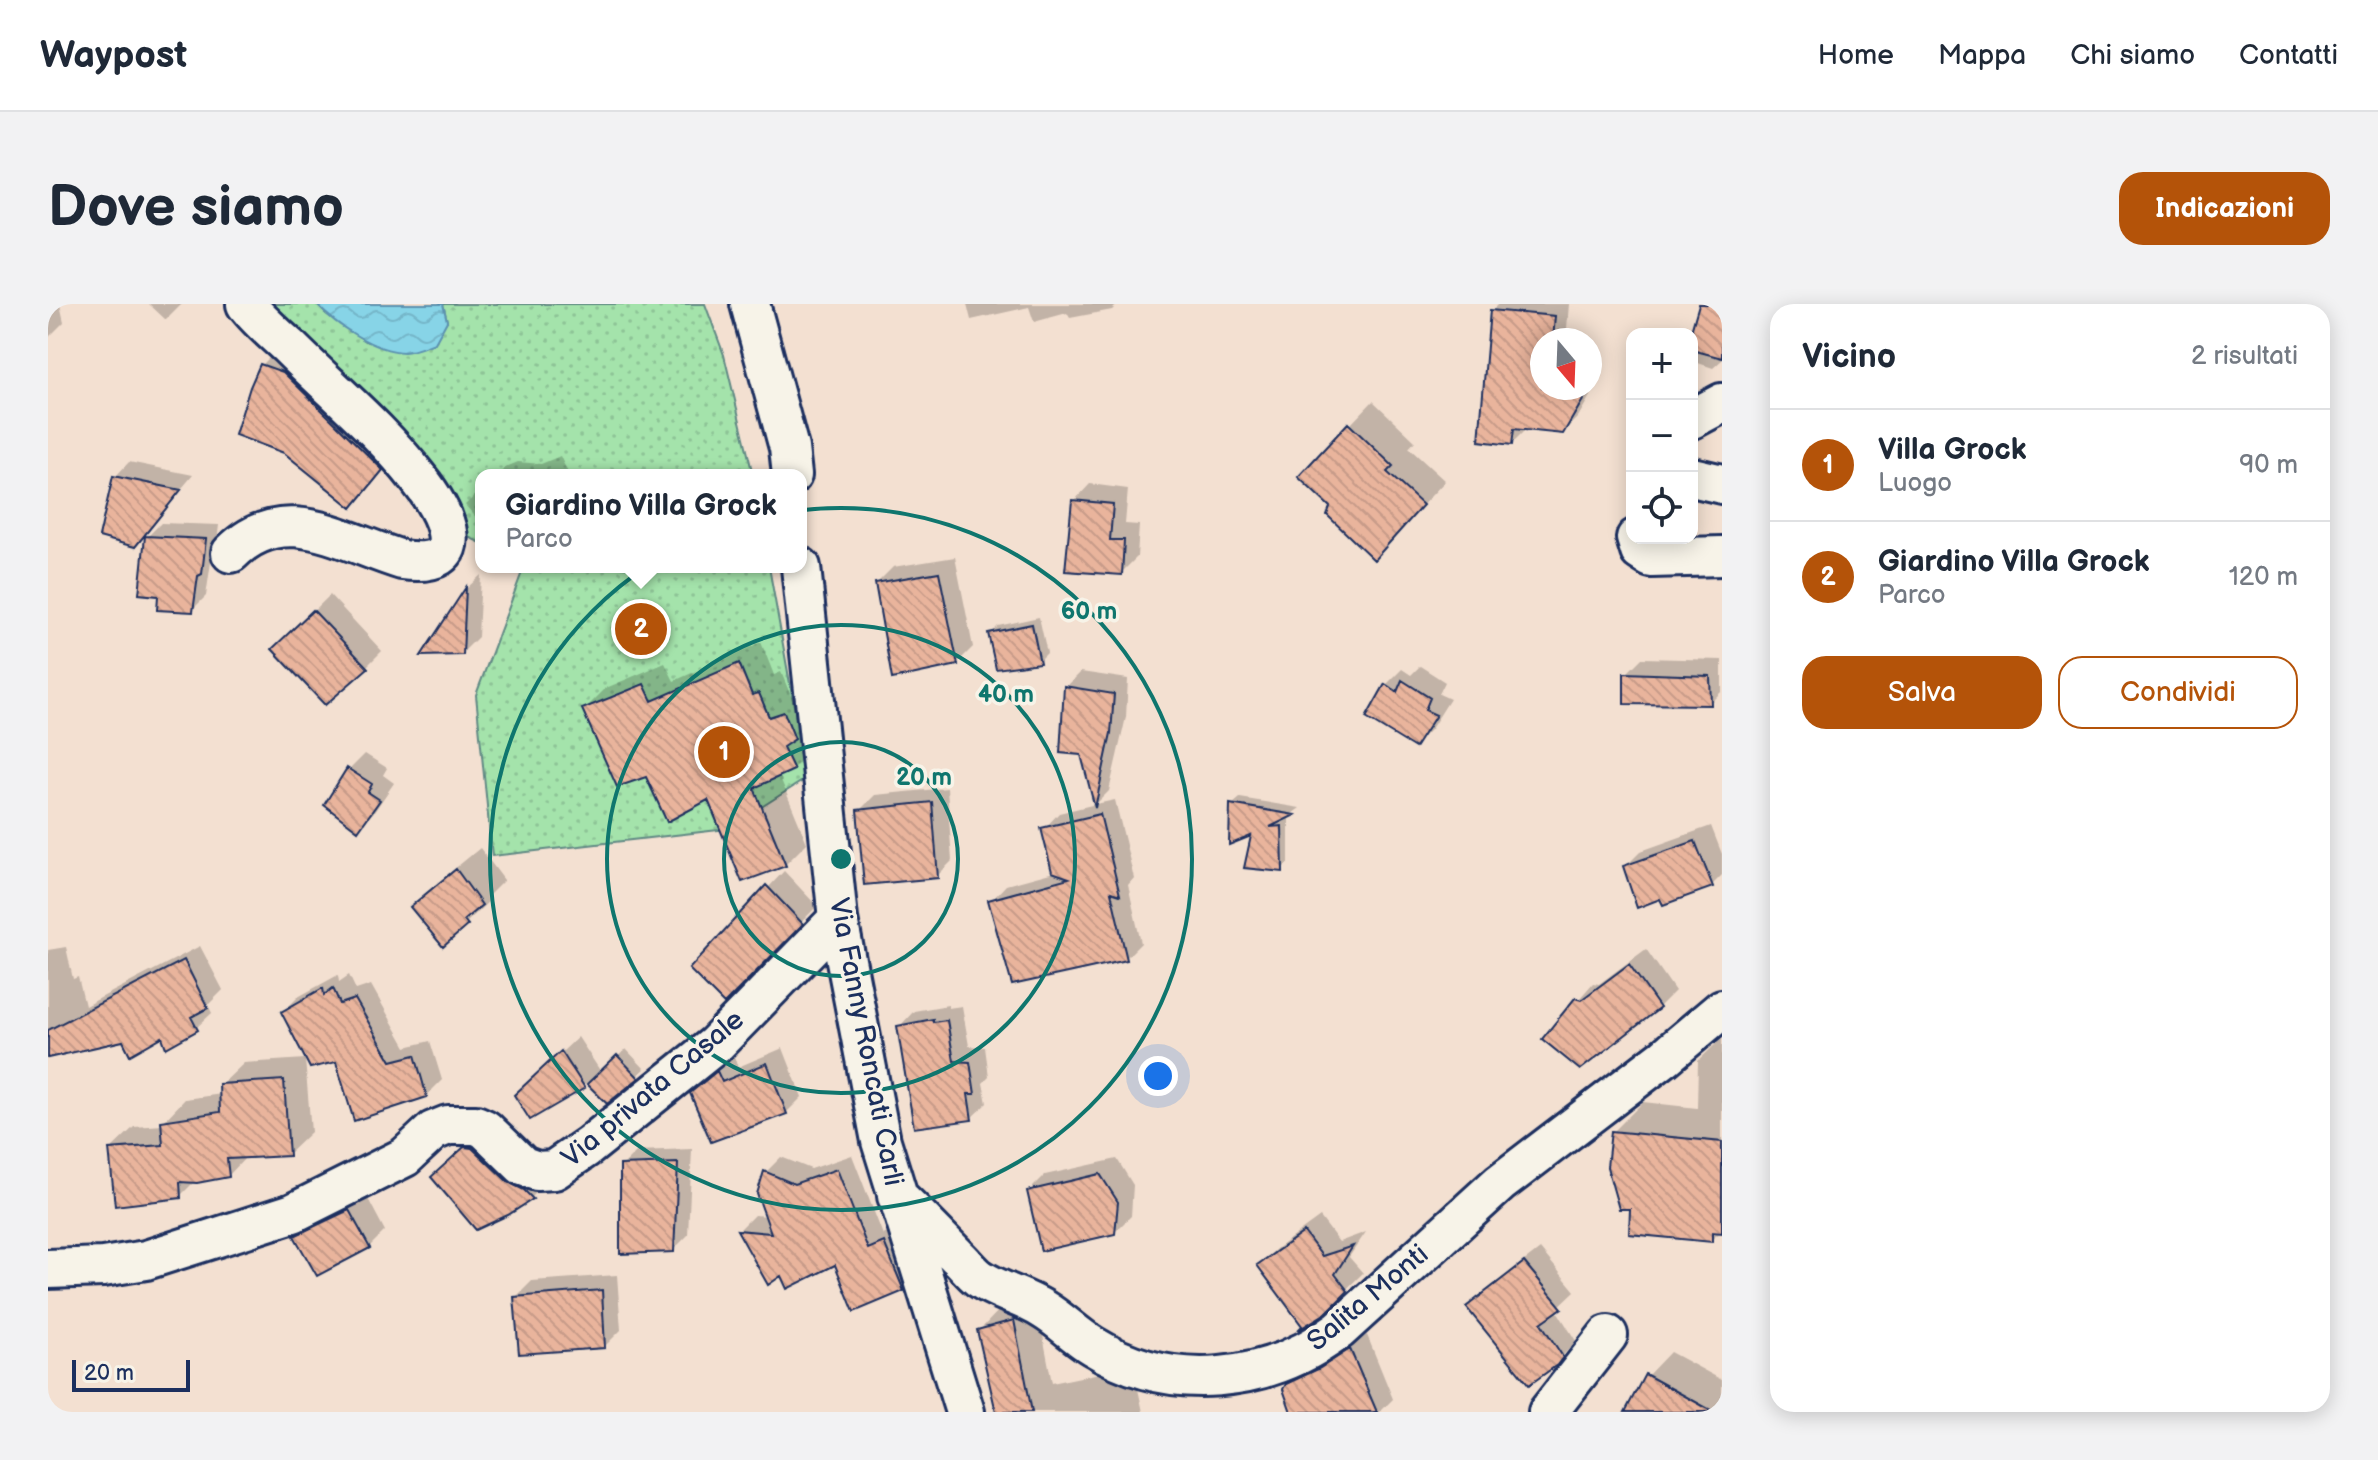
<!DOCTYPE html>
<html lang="it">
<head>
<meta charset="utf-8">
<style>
  :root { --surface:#fff; --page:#f2f2f3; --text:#1f2937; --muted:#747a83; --line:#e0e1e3; --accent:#b45309 }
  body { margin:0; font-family:"Balsamiq Sans",sans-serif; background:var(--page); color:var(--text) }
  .controls { position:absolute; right:24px; top:24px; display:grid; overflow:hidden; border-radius:16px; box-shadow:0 4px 20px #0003 }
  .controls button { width:72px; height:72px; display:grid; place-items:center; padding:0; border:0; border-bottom:2px solid var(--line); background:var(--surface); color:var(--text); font:40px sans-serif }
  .compass { position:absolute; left:1482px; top:24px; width:72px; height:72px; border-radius:50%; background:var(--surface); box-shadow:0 4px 20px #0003; rotate:161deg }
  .scale { position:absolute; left:24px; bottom:20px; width:118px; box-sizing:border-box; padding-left:8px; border:4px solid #1b2f5e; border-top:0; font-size:22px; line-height:28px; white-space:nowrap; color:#1b2f5e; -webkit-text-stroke:6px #f7f3e8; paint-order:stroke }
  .you { position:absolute; left:1110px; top:772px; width:28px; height:28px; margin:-20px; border:6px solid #fff; border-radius:50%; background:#1a73e8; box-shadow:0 0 0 12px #1a73e833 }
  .badge { display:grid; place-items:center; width:52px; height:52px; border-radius:50%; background:var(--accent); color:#fff; font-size:26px; font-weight:700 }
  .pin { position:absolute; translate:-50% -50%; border:4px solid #fff; box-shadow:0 2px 8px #0006 }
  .popup { position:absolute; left:427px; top:165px; width:332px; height:104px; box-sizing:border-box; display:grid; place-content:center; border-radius:16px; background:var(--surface); filter:drop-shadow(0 2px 6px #0005); font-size:26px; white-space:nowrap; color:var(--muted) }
  .popup b { font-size:30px; color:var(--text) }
  .popup::after { content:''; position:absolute; left:50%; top:100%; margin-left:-16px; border:16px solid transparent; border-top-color:var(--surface) }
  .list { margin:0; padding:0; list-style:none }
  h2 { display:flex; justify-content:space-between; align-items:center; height:104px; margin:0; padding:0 32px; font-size:34px }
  h2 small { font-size:26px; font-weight:400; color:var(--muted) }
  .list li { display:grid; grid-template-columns:52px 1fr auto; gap:24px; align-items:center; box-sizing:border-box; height:112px; padding:0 32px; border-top:2px solid var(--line) }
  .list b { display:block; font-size:30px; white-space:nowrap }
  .list p { margin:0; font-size:26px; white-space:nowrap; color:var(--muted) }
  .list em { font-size:26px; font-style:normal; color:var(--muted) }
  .actions { display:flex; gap:16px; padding:24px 32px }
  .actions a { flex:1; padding:18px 0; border:2px solid var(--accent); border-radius:24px; text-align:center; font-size:28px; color:var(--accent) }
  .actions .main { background:var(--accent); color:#fff }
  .icon { flex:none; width:44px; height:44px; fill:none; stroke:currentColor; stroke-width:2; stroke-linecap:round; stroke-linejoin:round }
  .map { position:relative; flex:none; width:1674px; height:1108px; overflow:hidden; border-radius:24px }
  header { display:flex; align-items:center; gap:48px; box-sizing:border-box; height:112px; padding:0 40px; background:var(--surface); border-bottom:2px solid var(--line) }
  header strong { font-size:38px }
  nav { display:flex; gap:44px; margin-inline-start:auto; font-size:28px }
  .intro { display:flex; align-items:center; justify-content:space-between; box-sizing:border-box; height:192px; padding:0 48px }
  h1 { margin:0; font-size:56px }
  .button { padding:20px 36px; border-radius:24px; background:var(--accent); color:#fff; font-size:28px; font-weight:700 }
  main { display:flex; gap:48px; padding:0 48px }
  aside { flex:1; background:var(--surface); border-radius:24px; box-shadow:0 4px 20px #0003 }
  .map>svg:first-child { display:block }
  .garden { fill:url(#garden-dots); stroke:#608984; stroke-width:2 }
  .water { fill:url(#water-waves); stroke:#5c92b0; stroke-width:2 }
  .shadow { fill:#0003 }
  .building { fill:url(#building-back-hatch); stroke:#1b2f5e; stroke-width:2 }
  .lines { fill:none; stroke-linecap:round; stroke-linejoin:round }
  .minor-casing { stroke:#1b2f5e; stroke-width:44 }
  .minor { stroke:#f7f3e8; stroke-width:38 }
  .ring { fill:none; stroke:#0f766e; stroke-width:4 }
  .labels { text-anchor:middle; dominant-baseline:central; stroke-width:7; stroke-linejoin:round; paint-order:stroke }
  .street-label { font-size:28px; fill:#1b2f5e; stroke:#f7f3e8 }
  .centre { fill:#0f766e; stroke:#f7f3e8; stroke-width:4 }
  .ring-label { font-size:24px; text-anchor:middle; font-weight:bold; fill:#0f766e; stroke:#f7f3e8; stroke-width:7; stroke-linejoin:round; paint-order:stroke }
</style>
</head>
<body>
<header>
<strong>Waypost</strong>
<nav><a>Home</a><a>Mappa</a><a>Chi siamo</a><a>Contatti</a></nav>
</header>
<div class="intro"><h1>Dove siamo</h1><a class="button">Indicazioni</a></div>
<main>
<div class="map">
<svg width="1674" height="1108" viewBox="0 0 1674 1108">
  <defs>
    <pattern id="garden-dots" width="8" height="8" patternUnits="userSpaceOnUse" patternTransform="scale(2)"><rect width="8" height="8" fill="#a4e3ab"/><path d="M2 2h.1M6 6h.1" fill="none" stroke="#8dc396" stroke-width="1.8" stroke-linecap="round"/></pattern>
    <pattern id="water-waves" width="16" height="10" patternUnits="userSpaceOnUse" patternTransform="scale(2)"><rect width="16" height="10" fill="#87d4e7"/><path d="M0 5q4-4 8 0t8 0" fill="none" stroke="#74b6c9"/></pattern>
    <pattern id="building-back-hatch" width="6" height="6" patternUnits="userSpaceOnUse" patternTransform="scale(2)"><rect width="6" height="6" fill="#e9b49c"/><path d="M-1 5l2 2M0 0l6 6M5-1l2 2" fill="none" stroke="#c79b89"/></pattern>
  </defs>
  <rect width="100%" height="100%" fill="#f3e0d1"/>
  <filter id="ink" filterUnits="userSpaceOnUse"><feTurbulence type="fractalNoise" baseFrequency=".0125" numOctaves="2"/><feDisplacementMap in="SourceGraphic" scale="16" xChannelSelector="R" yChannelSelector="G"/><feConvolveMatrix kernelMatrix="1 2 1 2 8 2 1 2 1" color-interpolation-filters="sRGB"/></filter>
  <g filter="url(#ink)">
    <path class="garden" d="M222,0h46l10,10 41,28 80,-21 -4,-17h262l19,51 29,120h-272v68l-13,-6 -50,-87z
      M476,263h245l38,211 -80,51 -235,27 -16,-161z"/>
    <path class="water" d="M268,0h127l4,17 -12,22c-9,3 -22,9 -31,9 -30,-1 -68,-27 -88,-48z"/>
    <path class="shadow" d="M0,0h12l4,18 -16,16z
      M101,0h33l-16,16z
      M919,0h151l-6,6 -42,8 -3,-5 -33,9 -5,-15 -58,13z
      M1451,0h70l-3,36h-24v48h48v-20l12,7 -24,42 -15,15 -37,-3 -14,14 -20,-132z
      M1653,0h21v56l-9,8 -21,-7v-25z
      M230,45l120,104 -46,52 -90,-140z
      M1325,97l42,40 -6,7 36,33 -71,76 -24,-132z
      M512,152l9,19h-71l8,-8 12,-5 23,2z
      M81,158l64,13 -59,70 -19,-68z
      M1042,180l38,5 -3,35 14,1 -2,32 -16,16 -47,-72z
      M433,186v33l-16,-18z
      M113,219l58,2 -4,33 -4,4 -5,34 -14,14 -32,-16 -13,-57z
      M907,253l18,90 -16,16 -80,-80 16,-16z
      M433,271l-3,62 -16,16 -37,1 42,-66z
      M282,291l52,56 -16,16 -91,-18z
      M991,313l8,36 -8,8 -48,-27 7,-8z
      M713,338l13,33 7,-3 10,24 14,-5 10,56 -22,21 -14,7 28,68 -22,22 -76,-68 -62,-22 -63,-65 22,-22 59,-25 9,18z
      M1594,354l80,2v31l-12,12 -84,-29z
      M1372,362l25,16 -6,12 11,5 -19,30 -16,16 -29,-60 16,-16 9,6z
      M1033,368l47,7 -2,38 -17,74 -13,13 19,-4 19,78 -6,7 13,58 -15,15 -135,-57 15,-16 48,-13 -10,-43 15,-16 37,-9 -30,-117z
      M317,450l22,14 -4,7 11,8 -20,29 -16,16 -9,-58z
      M899,484l5,73 -15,15 -78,-65 16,-16z
      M1192,494l60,10 -11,8v46l-7,7 -50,-64z
      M1663,522l11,28v21l-10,10 -87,-18 16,-16z
      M432,544l24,32 -17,17 3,3 -24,23 -54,-16 24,-23z
      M736,567l33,35 -93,95 -32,-32z
      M152,642l23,44 -15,15 4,8 -16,15 -72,11 -76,17v-106l18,-3 7,32 5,-2 7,29z
      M1598,645l29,42 -16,16 -114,31 48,-55 6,1z
      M290,671l1,7 10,-7 7,15 15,-5 35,62 24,-6 12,39 -16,16 -89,-36 -54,-48 15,-15z
      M900,701v3l14,-2 7,40 16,1 4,30 -6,6 4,20 -16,15 -72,-91 15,-16z
      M530,733l23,35 25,-23 19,20 -38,32 -19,-19 -57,35 2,-38z
      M1674,734v193l-11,9 -79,-33 -19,-75 30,-30 54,6 1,-47z
      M735,744l19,49 -16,16 -93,-19 41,-37 4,10z
      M257,755l6,73 -23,22 -41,2 -19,20 -33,5 -15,15 -69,-47 23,-22 29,-2v-3l22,-23 37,-5 -1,-9 23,-22z
      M434,828l65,50 -16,16 -82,-36z
      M644,845l-4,86 -15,15 -51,-84 15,-15z
      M804,851l31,80 16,-7 19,46 -16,16 -65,-28 -55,11 -14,9 -29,-52 15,-15 13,1 -1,-44 15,-15 30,12z
      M1069,855l16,26 -2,31 -17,17 -85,-42 16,-16z
      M318,891l19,36 -16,16 -72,-11 16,-16z
      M1272,913l19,25 27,-10 -17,25 14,16 -39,38 -64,-46 16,-16z
      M1492,945l35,42 -19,18 20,32 -20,22 -87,-55 14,-15z
      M569,971l4,55 -16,16 -89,-49 16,-16z
      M988,995l16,84 81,-17 10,46h-145l-19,-81 22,-23z
      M1319,1031l26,64 -13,13h-87l-6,-27 17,-17 35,-15z
      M1622,1048l52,28v25l-4,7h-92l21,-36z"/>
    <path class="building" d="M1651,0h23v54l-30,-8v-22z
      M1442,6l65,6 -2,24h-11v48h48l-27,46 -49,-5 -2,16 -33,-4z
      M212,60l23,8 100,98 -31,38 -68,-55 -49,-18 15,-48z
      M1300,119l45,43 -6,6 36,33 -49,55 -47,-45 3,-8 -32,-30z
      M65,172l68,14 -46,57 -36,-10z
      M1024,196l41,4 -3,36h14l-2,35 -57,-4z
      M97,232l61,3 -4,35 -4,2 -5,36 -36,-2 1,-14 -19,-2z
      M891,268l19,93 -66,14 -17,-96z
      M418,283l-3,68 -42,1z
      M265,306l55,58 -43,37 -53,-56z
      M984,320l8,39 -44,6 -8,-36z
      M691,359l13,32 7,-2 10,24 15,-5 11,27 -12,8 11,23 -40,18 32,78 -44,16 -34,-82 -41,22 -21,-45 -29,10 -35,-78 62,-25 8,17z
      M1576,369l86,3 1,29 -87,-1z
      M1354,376l28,18 -5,12 11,5 -21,33 -49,-30 19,-34 12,8z
      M1016,382l50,8 -3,39 -16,75 -14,-53 -21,-2z
      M299,464l25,16 -4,8 12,8 -22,31 -34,-26z
      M884,498l6,76 -74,7 -7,-75z
      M1182,500l65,11 -25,12 12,-1 1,46 -39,-4 7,-32 -22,9z
      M1052,510l20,81 -9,-3 16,68 -115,25 -24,-85 81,-22 -17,-6 -11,-44z
      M1647,537l18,46 -50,18 -3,-6 -23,9 -14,-42z
      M408,565l26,36 -18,15 4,5 -25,22 -33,-40z
      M718,581l37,39 -79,80 -35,-35z
      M136,656l24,48 -17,9 7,13 -32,18 -4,-11 -32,18 -7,-14 -75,17v-28z
      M1581,660l31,44 -80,62 -38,-31 33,-41 6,2z
      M275,684l1,7 9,-7 7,16 15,-5 36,62 24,-6 12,42 -73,24 -18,-59 -26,6 -29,-56z
      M885,715v3l14,-2 7,41 16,1 5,32h-7l4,26 -58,8 -17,-102z
      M513,747l24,37 -55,32 -16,-25z
      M569,751l22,23 -32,26 -20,-20z
      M719,759l20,51 -76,28 -21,-49 27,-22 5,11z
      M236,776l5,76 -62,3 2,18 -32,6 -17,-1 1,16 -66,8 -6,-57 54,-4 -2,-24 59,-9 -1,-28z
      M1563,827l111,11v91l-10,-1v10l-83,-8 1,-25h-11l-12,-42z
      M416,843l8,1 36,34 16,8 9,9 -25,16 -32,15 -45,-53z
      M630,859l-4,89 -54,2v-89z
      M789,865l31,80 16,-7 20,49 -50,21 -19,-47 -48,24 -6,-13 -13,9 -31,-55 34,3 -14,-39 7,-23 30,13z
      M1052,870l18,28 -3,32 -74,17 -14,-60z
      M301,906l21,38 -53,28 -23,-40z
      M1256,928l18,24 31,-10 -18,28 13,17 -22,22 -28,17 4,-4 -45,-61z
      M1476,958l38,46 -21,15 22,34 -6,8 -28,20 -63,-78z
      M554,986l3,58 -86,6 -5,-57z
      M966,1016l18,92h-36l-19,-82z
      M1302,1045l27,63h-86l-8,-23 3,-5 34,-16z
      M1597,1070l69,38h-89z"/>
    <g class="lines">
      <defs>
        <path id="minor" d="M702,0l39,144 3,27
          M1644,115l30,-16
          M1644,173l30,7
          M1588,234l4,13 11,7 71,-2
          M183,249c53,-53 111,-11 171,7 73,10 43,-49 16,-82 -37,-48 -86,-88 -129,-131 -15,-14 -31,-27 -43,-43
          M753,263l37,352 43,222 84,271
          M849,892c21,19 40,40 60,60 8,7 14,16 22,22 20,14 45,19 65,32 18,11 32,26 49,36 78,48 174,38 246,-16l161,-147 165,-126 57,-48
          M0,965l55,-2 43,-7 147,-47 112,-56 28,-26 15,-6h28l9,4 38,37 14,5 17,-1 35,-24 126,-101 123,-126
          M1500,1108l60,-77"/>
      </defs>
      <use href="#minor" class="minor-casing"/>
      <use href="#minor" class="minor"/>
    </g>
  </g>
  <g class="ring">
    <circle cx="793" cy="555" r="117"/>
    <circle cx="793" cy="555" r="234"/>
    <circle cx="793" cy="555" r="351"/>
  </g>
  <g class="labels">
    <g class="street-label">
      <text transform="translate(818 738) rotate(79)">Via Fanny Roncati Carli</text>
      <text transform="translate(605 785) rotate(-40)">Via privata Casale</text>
      <text transform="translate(1320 994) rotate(-40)">Salita Monti</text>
    </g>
  </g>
  <circle cx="793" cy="555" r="12" class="centre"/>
  <g class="ring-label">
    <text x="1041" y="315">60 m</text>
    <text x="958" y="398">40 m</text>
    <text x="876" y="481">20 m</text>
  </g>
</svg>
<div class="controls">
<button>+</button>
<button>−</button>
<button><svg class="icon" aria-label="locate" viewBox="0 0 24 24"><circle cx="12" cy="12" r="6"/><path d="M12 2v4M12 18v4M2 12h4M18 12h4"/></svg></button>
</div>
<svg class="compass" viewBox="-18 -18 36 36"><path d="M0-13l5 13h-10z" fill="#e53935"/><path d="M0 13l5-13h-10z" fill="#747a83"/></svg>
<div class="scale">20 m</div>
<div class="you"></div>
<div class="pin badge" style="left:676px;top:448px">1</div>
<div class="pin badge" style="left:593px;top:325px">2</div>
<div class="popup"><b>Giardino Villa Grock</b>Parco</div>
</div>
<aside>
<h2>Vicino<small>2 risultati</small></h2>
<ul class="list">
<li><span class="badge">1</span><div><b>Villa Grock</b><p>Luogo</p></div><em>90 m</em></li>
<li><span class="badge">2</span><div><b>Giardino Villa Grock</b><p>Parco</p></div><em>120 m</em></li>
</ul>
<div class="actions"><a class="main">Salva</a><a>Condividi</a></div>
</aside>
</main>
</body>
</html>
